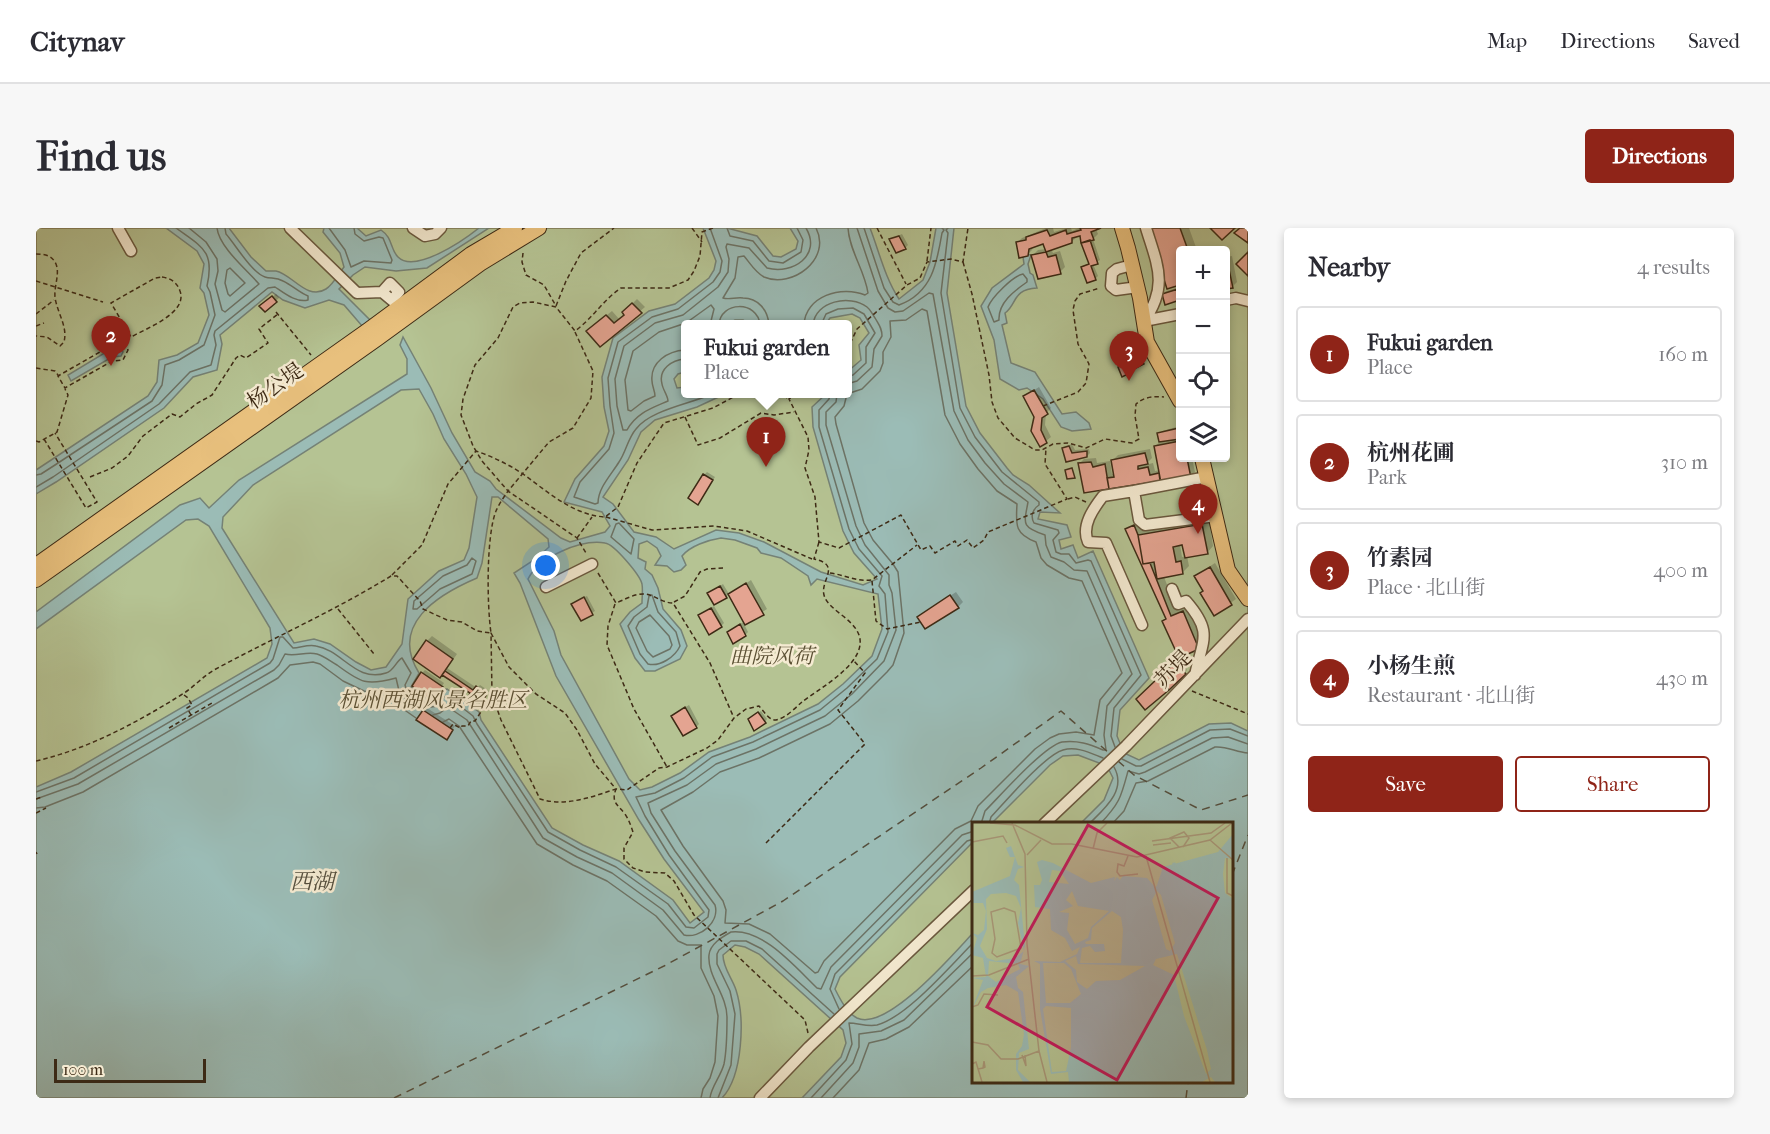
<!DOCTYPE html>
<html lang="en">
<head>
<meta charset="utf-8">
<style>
  :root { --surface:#fff; --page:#f7f7f7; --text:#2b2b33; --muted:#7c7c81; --line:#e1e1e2; --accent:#8f2418 }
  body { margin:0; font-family:"IM FELL French Canon","Noto Serif SC",serif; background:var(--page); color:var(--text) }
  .controls { position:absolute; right:18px; top:18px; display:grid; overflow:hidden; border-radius:6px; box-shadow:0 3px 9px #0003 }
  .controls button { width:54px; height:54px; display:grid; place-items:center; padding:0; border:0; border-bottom:2px solid var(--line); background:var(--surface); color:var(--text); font:30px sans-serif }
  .scale { position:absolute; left:18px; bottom:15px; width:152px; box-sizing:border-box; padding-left:6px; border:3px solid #3d2a15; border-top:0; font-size:16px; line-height:21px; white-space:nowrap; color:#3d2a15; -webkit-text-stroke:4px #f5ebd2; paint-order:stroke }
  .you { position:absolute; left:510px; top:338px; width:21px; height:21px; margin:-15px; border:4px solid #fff; border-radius:50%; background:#1a73e8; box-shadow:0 0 0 9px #1a73e833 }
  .badge { display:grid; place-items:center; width:39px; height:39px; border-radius:50%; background:var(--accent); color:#fff; font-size:20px; font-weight:700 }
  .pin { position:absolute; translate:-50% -50px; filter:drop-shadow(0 2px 3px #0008) }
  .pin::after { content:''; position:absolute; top:32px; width:21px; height:18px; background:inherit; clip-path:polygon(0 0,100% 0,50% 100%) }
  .popup { position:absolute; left:645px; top:92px; width:171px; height:78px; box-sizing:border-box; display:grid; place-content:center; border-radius:6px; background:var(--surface); filter:drop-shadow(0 2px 4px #0005); font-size:20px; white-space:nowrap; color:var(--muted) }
  .popup b { font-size:22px; color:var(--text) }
  .popup::after { content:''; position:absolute; left:50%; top:100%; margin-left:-12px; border:12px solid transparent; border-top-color:var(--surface) }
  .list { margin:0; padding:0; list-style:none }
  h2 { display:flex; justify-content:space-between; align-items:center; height:78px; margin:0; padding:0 24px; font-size:26px }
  h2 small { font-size:20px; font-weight:400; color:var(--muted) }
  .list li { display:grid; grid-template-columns:39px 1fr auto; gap:18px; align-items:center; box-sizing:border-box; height:96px; margin:0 12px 12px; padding:0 12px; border:2px solid var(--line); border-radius:6px }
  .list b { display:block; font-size:22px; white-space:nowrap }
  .list p { margin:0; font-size:20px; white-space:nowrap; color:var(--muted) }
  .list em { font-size:20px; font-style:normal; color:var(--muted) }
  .actions { display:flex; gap:12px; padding:18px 24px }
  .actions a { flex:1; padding:14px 0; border:2px solid var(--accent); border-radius:6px; text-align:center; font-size:21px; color:var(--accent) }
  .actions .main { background:var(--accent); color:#fff }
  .icon { flex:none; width:33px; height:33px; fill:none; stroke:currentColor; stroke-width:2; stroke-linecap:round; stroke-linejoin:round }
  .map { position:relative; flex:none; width:1212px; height:870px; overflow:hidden; border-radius:6px }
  header { display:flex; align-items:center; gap:36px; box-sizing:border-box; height:84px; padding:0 30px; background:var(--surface); border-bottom:2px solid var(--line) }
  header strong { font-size:28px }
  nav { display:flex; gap:33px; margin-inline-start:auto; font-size:21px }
  .intro { display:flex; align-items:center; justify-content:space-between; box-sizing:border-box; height:144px; padding:0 36px }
  h1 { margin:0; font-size:42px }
  .button { padding:15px 27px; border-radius:6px; background:var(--accent); color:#fff; font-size:21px; font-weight:700 }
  main { display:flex; gap:36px; padding:0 36px }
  aside { flex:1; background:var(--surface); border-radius:6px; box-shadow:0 3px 9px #0003 }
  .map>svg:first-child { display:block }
  .green { fill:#b5c393; stroke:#797654; stroke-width:1.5; fill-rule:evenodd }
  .water { fill:#9bbcb6; stroke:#758276; stroke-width:1.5; fill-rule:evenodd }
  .shadow { fill:#0003; fill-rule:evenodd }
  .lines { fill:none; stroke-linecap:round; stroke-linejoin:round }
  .shore { stroke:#6c7366; stroke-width:1.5 }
  .ferry { stroke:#544e3d; stroke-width:1.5; stroke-dasharray:8 6; stroke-linecap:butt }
  .building { fill:#e4a491; stroke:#3d2a15; stroke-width:1.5 }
  .minor-casing { stroke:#6a583e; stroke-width:13 }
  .major-casing { stroke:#3d2a15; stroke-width:16 }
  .path { stroke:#3d2a15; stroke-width:1.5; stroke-dasharray:4.5 3; stroke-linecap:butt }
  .minor { stroke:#f5ebd2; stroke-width:10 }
  .major { stroke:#e8c07d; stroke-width:14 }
  .labels { text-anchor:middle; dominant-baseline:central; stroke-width:5; stroke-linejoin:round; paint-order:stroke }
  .street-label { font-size:21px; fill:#3d2a15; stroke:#f5ebd2 }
  .park-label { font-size:21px; font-style:italic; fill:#5b5034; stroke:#f5ebd2 }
  .water-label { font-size:22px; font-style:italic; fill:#544e3d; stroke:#f5ebd2 }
  .inset-river { fill:none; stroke:#9bbcb6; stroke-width:3 }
  .inset-road { fill:none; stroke:#a89778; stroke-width:1.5 }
  .view { fill:#c2185b; fill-opacity:0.15; stroke:#c2185b; stroke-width:3 }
  .inset-edge { fill:none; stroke:#3d2a15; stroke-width:3 }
</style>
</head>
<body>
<header>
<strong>Citynav</strong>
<nav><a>Map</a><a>Directions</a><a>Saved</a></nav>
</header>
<div class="intro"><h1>Find us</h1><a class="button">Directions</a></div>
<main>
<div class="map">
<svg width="1212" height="870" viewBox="0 0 1212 870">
  <rect width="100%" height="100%" fill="#efe0ba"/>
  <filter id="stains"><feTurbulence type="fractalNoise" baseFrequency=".00333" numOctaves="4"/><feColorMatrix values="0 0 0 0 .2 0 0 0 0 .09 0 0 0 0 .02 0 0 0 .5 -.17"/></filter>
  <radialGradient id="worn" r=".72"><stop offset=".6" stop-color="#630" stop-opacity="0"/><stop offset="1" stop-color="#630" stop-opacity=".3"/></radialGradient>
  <path class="green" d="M0,0h1212v870h-1212zM1144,22h46v208h-46zM649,97h162v69h-162zM938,596h258v258h-258z"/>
  <path class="water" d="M130,0h63l22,29 15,14c1,0 9,0 10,0 16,3 31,30 50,18 7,-4 13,-16 18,-22l-4,-14 -17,-21 1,-4h33l9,8 15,-6c12,8 9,19 17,27 17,17 66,-17 81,-29h10l-62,40 -31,3 -31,-4 -12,8 -14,14 32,32 -8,6 -19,-22 -15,-5 -24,8 -22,-8 -11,-8 -52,43 2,9 -5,26 -24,7 -29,31 -108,74 -20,12v-24l112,-74 9,-14 2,-22 18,-5 21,-12 11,-28 -5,-22 -4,-5 4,-24 -7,-13z
    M667,0h24l30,8 16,20 8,1 15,-8 2,-8 -8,-13h80c9,23 15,50 29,71l24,-19 7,-18 6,-34h18l-7,65 19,113 14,27 27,35 6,7 16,10 31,28 -20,-1 -2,7 29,6 4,12 -12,3 2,9 12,-4 5,13 15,-7 56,127 -29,32 -3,26 7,17 15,7 70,-36 22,-1 17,8v367h-446l39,-41 5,-14 -3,-13 -84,-76 -14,-7 -10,-2 -12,10c0,13 9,23 13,35 9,28 7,86 -14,108h-686v-311l35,-15 196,-114 5,-14 -2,-16 -61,-102 -11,-7 -12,1 -150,109v-17l144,-107 20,-7 9,10 30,-28 168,-106v-15l-7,-14 3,-8 28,51 21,45 23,39 15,9 6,8 65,49 9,4 35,-10 5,-6 -8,-14 -38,-10 11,-23 29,-33 5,-15 -5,-24 -2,-30 11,-39 36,-27 26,-7 34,-26 5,-8 2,-9zM816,86l8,4 9,15 -10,12 2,15 -14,12v22h-21l-14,13 1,20 30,104 11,22 23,26 -14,6 -42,-13 -57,-30 -25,-9 -23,-3 -42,19 -18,-12 -22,-5 -21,-28 -10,-7 25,-37 13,-28 14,-12 42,-13 28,-13h-40v-7l-8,1 -3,-9 4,-5 7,-2v-47l42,-1 8,-4h8l7,4 75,1 5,-7zM383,161l14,25 11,25 22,35 11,23 -8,51 -5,12 -25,11 -31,28 -6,45 -16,23 -15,3 -15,-8 -26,-18 -16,-5 -20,4 -72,-115 1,-11 30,-32 148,-95zM456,269h6l50,42 1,8 -12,11 -23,15 6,10 36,93 83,144 25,39 40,53 -14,11 -17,-23 -54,-39 -36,-16 -31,-17 -71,-108 -2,-8 -32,-23 -6,1 -8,12 -22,-15 8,-14c-30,-48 18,-78 58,-95l5,-15zM685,310l14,2 22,8 4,5 20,5 27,18 3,9 6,-6 61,15 4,35 -10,27 -29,28 -25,20 -68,33 -41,15 -29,21 -28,14 -12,3 -11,-11 -68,-124 -7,-24 -26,-52c11,-22 53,-40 77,-36 9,1 35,32 37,41 1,6 0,13 0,19l-12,9 -10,12 15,34 10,13h10l25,-12 7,-13 -6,-16 -18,-21 -5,-21 -6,-13 -7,-6 1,-7 -8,-4 1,-14 8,-3 10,7 4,8 -6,9 12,1 7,6 7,-2 5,-5 -4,-9c8,-10 26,-16 39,-18zM1042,527l29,11 6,12 -9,22 -23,23 151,1v258h-258l-1,-149c-19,20 -86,99 -116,85 -10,-5 -17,-19 -22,-29l5,-12 133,-135 1,-18 18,-1 58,-58 13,-9z
    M990,26l5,1 -3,9 2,9 3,2 4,13c-25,1 -20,17 -32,25l2,10 -5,2 9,38 24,9 27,42 14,-2 13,11 2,6 -19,2 -11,-4 -18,-28 -16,-11 -8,2 -19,-11 -6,-39 -13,-34 11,-18 32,-24 -1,-7z
    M77,116l8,2 2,6 -2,4 -9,1 -41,24 -3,-6 40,-24z"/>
  <path class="shadow" d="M1010,0h7l1,4 13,-4h4l1,3 7,-3h19l-2,1 2,5 -5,5 7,21 -7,4 5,12 -3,3 -12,-12 7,-4 -9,-29 -10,8 -20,7 2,4 7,-2 5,16 -5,5 -27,-17 5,-5 8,-1 -2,-7 -11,4 -1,4 -5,5 -10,-12 5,-5z
    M1113,0h40l8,22h-17v33l-12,4z
    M866,6l6,11 -3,3 -14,-9z
    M1196,28l5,26 -5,5 -6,1v-31z
    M1144,59v12l-14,4 -3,-9 3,-3z
    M240,66l3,4 -14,12 -1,-7z
    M601,71l8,8 -45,38 -8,-18 20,-16 8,9 5,-5 -1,-3z
    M1104,119l6,13 -3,3 -14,-10z
    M1003,159l12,21 -5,5 -1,12 6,12 -10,8 -6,-28 -10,-21z
    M1144,198v32h12l3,14 -4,4 -106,15 -5,-28 4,-4 12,-1 1,5 13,-2 2,13 3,-1 -2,-13 5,-5 32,-6 2,9 -7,7 8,-2 2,8 5,-1 -5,-24 6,-5 -2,-7 3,-3z
    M1036,216l3,6 14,-1 1,4 -3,3 -20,4 -3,-12z
    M671,244l8,5 -17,26 6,-28z
    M1173,290l4,28 -6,7 -20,3 2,10 -7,7 -18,4 13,33 12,-4 15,35 -6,7 -31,-30 -40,-88 13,-10zM1148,315l2,13 -4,1 -2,-13z
    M1179,335l21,36 -21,15 -20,-38z
    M715,352l16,29 -23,15 4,8 -3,3 -17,-3 17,-11 -15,-27z
    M687,356l6,10 -3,3 -17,-4z
    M920,364l7,10 -5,5 -34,6z
    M551,368l8,15 -14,8 -5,-18z
    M678,378l10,17 -3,3 -22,-11z
    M396,408l25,18 -10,14 30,20 3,-3 9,6 -5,8 -41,-26 -16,-32z
    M1143,433l8,9 -19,19 -4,-15z
    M389,442l19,13 -8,13 -14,-23z
    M653,477l10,19 -3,3 -20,-14z
    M391,480l28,18 -6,9 -25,-24z
    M725,483l6,8 -2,3 -13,-5z"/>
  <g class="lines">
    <path class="shore" d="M153,0l17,14 11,17 1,12 -3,13 7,26 3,2 34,-28c-12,-14 -40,-37 -42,-56
      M293,0l16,22 6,17 13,-6 27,2 1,-3 -9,-22 -4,-1 -15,4 -9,-7 -1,-6
      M674,0l12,33 -2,11 -7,10 -35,27 -26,8 -34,25 -10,36 2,28 4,27 -5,16 -29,33 -6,15 21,7 3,-1c0,-15 13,-28 21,-41 7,-10 9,-24 17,-33 14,-19 54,-25 76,-35
      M691,0l3,8 23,5 16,20 14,2 18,-11 2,-12 -6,-12
      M821,0l21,63 10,17 7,4 8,-1 26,-18 4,1 21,117 14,29 17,23 19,21 24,18c-4,22 -7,25 17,33l1,10 5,12 13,5 10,8 13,1 45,103 -25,32 -3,29 2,15h-3c-14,-6 -25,-10 -41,-8 -18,4 -62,54 -77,69l-4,13
      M828,0l20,60 9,14 6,3c33,-12 38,-42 43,-72l2,-3 -2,-2
      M912,0l-2,2 2,3 -7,60 19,115 15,29 27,35 37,30v3c-6,4 -9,11 -5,18l24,7 1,3 -6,7 3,12 5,2h8l7,9 12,-3 3,1 50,114 -27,33 -3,28 4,11
      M194,40l15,15 -15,13 -2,-2 -3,-11 2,-13z
      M987,46l4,5v3c-13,9 -29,21 -28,38l-5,2 -6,-15c4,-10 25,-31 35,-33z
      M886,81l5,2 18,104 15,29 18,25 19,22 20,13c-1,20 -3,30 19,38l5,16 6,7 22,13 13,3 40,92 -22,27 -6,35 -18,-3 -17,2 -9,4 -15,11 -57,57 -7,15 -16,8 -131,132 -6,11 -3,1 -45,-39 -21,-10 -24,-1 1,-13 -3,-9 -40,-55 -22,-36 32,-18 27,-20 39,-14 71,-34 28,-23 29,-29 6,-7 11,-32 -6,-61 -5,-8 -20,-24 -9,-17 -28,-99 -1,-7 9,-11 3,-12 15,-5 18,-18 3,-8v-11l8,-15 -1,-16 16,-1z
      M683,97c1,-24 39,-25 41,0
      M733,97c-1,-15 -11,-27 -26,-27 -7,-1 -14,2 -20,0l12,-20 3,-21 6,-1c6,7 11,16 20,21 28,12 68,-18 52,-49
      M768,97c1,-29 38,-40 61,-30l3,-2c-3,-22 -19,-43 -20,-65
      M777,97c2,-24 37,-31 54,-18 4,3 5,7 8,11 4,7 7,10 7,18l-8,13 -2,18 -15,14 -10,3
      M785,97l5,-11 12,-5 15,-1 11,6 11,19 -9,14v16l-13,12 -6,1
      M649,122c-17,1 -35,12 -33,31 0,5 3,10 3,15l-11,5 -13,10 -3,-1 -3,-30 8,-29 26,-19 27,-9 25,-18 3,4 -4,16
      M649,131c-13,1 -27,10 -23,25 1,6 6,12 6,17 -16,7 -32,12 -41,29h-4l-6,-24 -2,-27 9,-33 31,-23 28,-8 35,-28 10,-15 1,-13 -3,-12 1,-3 22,4 18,20c26,7 55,-13 39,-40
      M0,247l5,-1 14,-9 97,-64 10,-16 3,-20 14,-5 25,-15 11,-30 -5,-23 -3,-6c8,-35 -5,-39 -31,-58
      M0,259l17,-10 106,-73 31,-32 21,-7 5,-20 -2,-10 1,-4 53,-43 7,-1c9,6 21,16 33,13v-4c-10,-4 -16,-11 -25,-15 -7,-4 -12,-2 -18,-4 -13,-4 -30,-33 -39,-43l-1,-6
      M583,295l15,16 -3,15 -20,-17 5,-13z
      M436,330l4,3 -4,13 -32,15 -23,20h-4l1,-8 29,-25 24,-11z
      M616,367l6,17 18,20 4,14c-5,11 -20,21 -32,18l-8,-10 -12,-28 6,-9 13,-10 2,-11z
      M614,387l19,21 3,9 -2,4 -17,8 -6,-6 -11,-23 3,-6z
      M397,487l7,-2 8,-6 19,13 76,118 34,19 35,16 51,37 21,25c16,4 36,-13 31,-30l-40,-54 -24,-38 -3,-10 39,-18 29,-21 40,-15 69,-33 27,-22 32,-33 12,-31 -4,-37 -3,-8v-10l-24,-30 -9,-19 -30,-101v-13l10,-10 1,-8
      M407,494l6,-3 10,7 78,118 36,21 34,16 49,35 22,25 9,4h14v23l13,28 4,20 -3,46 -5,16 -7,11 -2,9
      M1086,531l14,7h5l69,-36 20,-1 18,7
      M0,564l38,-14 196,-115 3,-4 7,-22h3l10,11c7,0 15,-4 23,-2 26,4 40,37 70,27 8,-2 10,-12 16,-15l9,15 -6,12 2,6 24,16 7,-1 6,-9 3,-1 26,20 4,8 71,108 32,18 36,17 52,37 18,23 8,1 14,-11 1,-7 -40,-55 -24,-39 -9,-19 19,-4 29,-15 28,-21 41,-15 67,-32 27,-22 30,-29 11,-27 -3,-38 -6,-8 3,-10 -23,-27 -10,-20 -30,-102v-17l10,-11 1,-5
      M0,571l42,-15 196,-114 5,-5 6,-11c11,3 21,-3 32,0 7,2 13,7 20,11 24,18 30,21 59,13l4,17 21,15
      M0,580l9,-1 38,-15 195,-114 12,-13 23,-3 7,2 23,17 21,10 8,2 16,-2 8,13 20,14
      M953,596l2,-7c14,-15 54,-62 72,-67 14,-4 27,3 40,8
      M1053,596c16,-16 38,-34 25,-57
      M1064,596c20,-21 21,-27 28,-53l11,3 6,-2 67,-34 16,-1 20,7
      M1076,596l12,-13 12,-28 12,-2 67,-34c12,-1 21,5 33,6
      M803,781l-9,-20 5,-15 132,-133 7,-2
      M674,870c1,-11 11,-22 14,-34 3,-15 3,-32 3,-47 0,-22 -20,-41 -18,-62 1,-11 13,-18 22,-23 32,-4 65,36 86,56l4,1 10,-22 131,-132 12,-4
      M682,870l13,-33 4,-51 -5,-23 -13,-27v-10l2,-4 12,-9h15l16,8 72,65
      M775,870l35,-38 6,-16 -3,-21c9,0 18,4 28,2 30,-8 74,-60 97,-83
      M785,870l32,-35 6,-16v-13l22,-3 23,-11 70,-68
      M797,870l26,-28 10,-27 17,-4 23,-12 65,-62"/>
    <path class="ferry" d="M1082,533l16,14 67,35 47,-15
      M1196,647l16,-40
      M358,870l270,-132 119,-65 198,-133 80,-57 49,43
      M1150,870l2,-16"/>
  </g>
  <path class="building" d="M1044,0h21l-10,4 3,8 -13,3 -1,-7 -8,2v5l-26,9 -3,-8 -14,5 -1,7 -9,2 -3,-16 10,-2v-3l21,-7 3,6 16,-6 1,4 14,-4z
    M1112,0h32l8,22h-8v35l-13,4z
    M1174,0h25l-13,12z
    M1204,0h8v15l-14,-10z
    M863,8l7,13 -10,4 -7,-14z
    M1054,12l8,24 -7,2 5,14 -9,3 -6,-16 8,-3 -8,-21z
    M1010,24l2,5 8,-2 5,19 -23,5 -7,-24z
    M1212,24v24l-12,-12z
    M1190,32h1l6,28 -7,1z
    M1142,61l2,11 -15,5 -3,-11z
    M236,68l5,6 -12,10 -6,-6z
    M596,75l10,10 -42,34 -14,-16 20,-16 8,8 10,-8 -2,-3z
    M1101,121l7,15 -10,5 -7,-17z
    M1088,136l4,10 -6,3 -4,-10z
    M998,162l14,24 -6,4 -1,12 6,13 -7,4 -9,-16 3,-14 -11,-21z
    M1143,200l1,11 -21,3 -2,-9z
    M1144,213v17h7l4,20 -30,5 -7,-37z
    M1033,218l3,7 15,-2v6l-21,5 -4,-14z
    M1109,225l3,11 -10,2v3l10,-2 2,8 9,-2 1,8 -51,8 -2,-11 7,-1 -3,-17z
    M1055,234l2,5 12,-3 4,25 -25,4 -6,-30z
    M1036,240l3,10 -8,1 -2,-9z
    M667,246l10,6 -15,25 -10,-7z
    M1166,296l6,30 -23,4 -3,-13 -9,2 3,15 5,-1 2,13 -26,5 -3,-17 -11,2 -5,-29z
    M1098,297l4,10 5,29 7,-1 21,53 12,-5 16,38 -20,9 -17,-37 4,-2 -41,-90z
    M1174,339l22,38 -18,11 -14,-23 3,-2 -9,-15z
    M710,355l18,32 -19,10 -17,-31z
    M684,358l7,12 -13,7 -7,-12z
    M914,367l9,13 -34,21 -8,-12z
    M548,369l9,18 -12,6 -10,-17z
    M675,380l11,19 -13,8 -11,-20z
    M704,396l6,12 -13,8 -6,-12z
    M390,412l27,19 -13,19 -27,-19z
    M1139,435l11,11 -17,16 -11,-12z
    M409,443l28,19 3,-4 11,8 -6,10 -12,-8 1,-3 -28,-18z
    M385,444l22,15 -10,14 -21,-15z
    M1122,450l11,12 -24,20 -9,-11z
    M649,479l12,21 -14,8 -12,-20z
    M387,482l30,20 -6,10 -31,-20z
    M722,484l8,11 -12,8 -6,-12z"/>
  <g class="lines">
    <defs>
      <path id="minor" d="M82,0l13,23
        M254,0l67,65 25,-1 18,15
        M377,0l12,8 10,-2 6,-6
        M1096,37l-15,4 -5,4 -1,13 5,4 22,-3
        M346,64l8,-9 9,9 -7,8
        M1190,72l10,-2 12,3
        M1108,93c25,-35 13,-57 2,-93
        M1108,93l36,-7
        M1098,263l73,-14
        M510,359l46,-23
        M1136,361l6,15 8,-3c27,31 17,38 9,74
        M1106,397l-36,-82 -18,-1c-7,-16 5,-33 15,-46l31,-5 5,29 6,5 71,-9
        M1008,596l82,-78 122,-127
        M724,870l49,-51 165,-157"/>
      <path id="major" d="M1086,0l6,20 12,50 7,44 33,59
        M1166,230l26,112 20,29
        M0,337l332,-235 103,-76 44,-26
        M0,352l341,-241 103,-75 59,-36"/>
    </defs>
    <use href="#minor" class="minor-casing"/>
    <use href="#major" class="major-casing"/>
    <path class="path" d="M656,0l10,14
      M841,0l29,56
      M487,25l-1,9 4,13 18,10 12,21
      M0,26c8,0 16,1 20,10 4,10 -2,22 -1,33 2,16 13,29 9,45l-4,4 -13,-9 -11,-1
      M891,33l4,-33
      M927,34l9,32 17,81 3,27 6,16 17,20 20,12h7l11,-6 15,-1 18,5 19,-9 27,4 7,-4 -4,-23 1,-12c8,-7 17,-8 28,-7
      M126,49c8,1 15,5 18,14 8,22 -33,37 -49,46l-20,-34 44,-25z
      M0,53l67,21
      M520,78l10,-25 15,-28 33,-25
      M240,84l35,43
      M0,86l18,-14
      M0,98l8,-3
      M539,104l18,39 -2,27 -18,30 -24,14 -41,49 69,47 9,15
      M82,111l7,3 3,8 -5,10 -11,1 -47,27 -7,-12 47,-27 6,-9z
      M811,122l10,-21 50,-44 13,-7 7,-16 24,-3 12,3 5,-34
      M0,140l19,3 3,4
      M744,166l7,4
      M761,166l-8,5 19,38 1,13 -4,18 10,29 4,45 20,6 62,-33 20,35 9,-4 5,7 20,-12 3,5 9,-6 6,8 11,-8 4,-8 79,-33 -22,-35 1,-16
      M1007,178l35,-14 8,-9 3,-19 -11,-20 -5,-34 2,-9 5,-7 20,-6
      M649,189l13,28 22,-7 41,-25 13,2 20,-3
      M8,211l42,69 11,-6 -42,-69
      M0,213l3,1 18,-10 11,-37 -3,-6
      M54,249l22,-9 16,-12 15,-20 29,-22 8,3 16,-13 16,-9 24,-37 4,-3 6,3 22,-15 -9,-14 19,-15
      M1032,271l7,-2 11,5
      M570,289l46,13 62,-4 33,5 65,28
      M541,310l15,-21
      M562,345l18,30c8,-3 19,-10 29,-9 10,1 17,9 28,9l37,60 24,55
      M794,345c15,2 27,9 42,7l45,-35
      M356,347l30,-30 26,-61 28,-33c17,6 32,13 47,23 25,18 50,41 82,43l13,-10 19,-44 27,-40 49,-15 26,-14
      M836,353l4,40 11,8 34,-7
      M638,374l11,-6 15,-24 7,-3 17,-1
      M579,376l-7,22 -1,19 27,64 33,58
      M302,381l36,45
      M455,405l18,34 27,27 29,19 12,17 18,34 21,25c-25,8 -50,18 -76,10l-39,-79 -9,-26z
      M1156,463l56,23
      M148,467l4,3 4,7 -5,3 4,7
      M133,500l43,-25
      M414,500l3,-4 7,4 2,-2h6l3,-5h4l17,-26
      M0,533c52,-12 100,-38 145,-66 12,-7 21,-18 33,-25 59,-32 120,-59 177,-94h6l23,25 3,8 24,11 15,2 15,9 14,2c-4,-27 -5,-97 5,-122 3,-7 8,-14 12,-20l-26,-30 -9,-15 -12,-31 2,-16 12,-34 23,-27 15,-31 7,-4 13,-1 23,5 19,24c17,-12 29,-32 46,-43h48l19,-8 6,-9 6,-15 2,-24 11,-4
      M0,571l6,-2
      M0,585l10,-5
      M730,615l99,-99 -27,-34 27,-37 -12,-13
      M0,624l1,2
      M772,805l-3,-13 -111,-105 -20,-34 -9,-8 -20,-1 -12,-4 -9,-9v-11l9,-16c-2,-6 -4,-12 -8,-18 -8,-10 -14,-12 -9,-25l11,1 32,-22 8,-1 40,-19 11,-8 16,-22 12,-9 13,-3c4,4 10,15 17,14 10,-2 19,-12 26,-18 17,-13 55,-34 58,-57 3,-24 -32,-33 -36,-50 -4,-15 18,-30 -10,-36l5,-17"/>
    <use href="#minor" class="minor"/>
    <use href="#major" class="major"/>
  </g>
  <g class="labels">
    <g class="street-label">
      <text transform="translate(239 158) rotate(-35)">杨公堤</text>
      <text transform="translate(1137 441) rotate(-46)">苏堤</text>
    </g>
    <g class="park-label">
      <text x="736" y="428">曲院风荷</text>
      <text x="397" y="472">杭州西湖风景名胜区</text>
    </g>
    <g class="water-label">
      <text x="276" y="654">西湖</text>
    </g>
  </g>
  <g transform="translate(936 594)">
    <rect width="261" height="261" fill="#efe0ba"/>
    <path d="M0,1h261v259h-261z" fill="#b5c393"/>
    <path d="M261,12v25l-8,-1 -2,16 2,19 8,6v183h-18l-4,-5 -9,5h-133l-1,-10 -17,2 -11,-65v-45l-6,-3 26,1 17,-8 3,-7 -8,4 -7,-13 -14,-8 -1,-21 -15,-2 -1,-22h6l2,-5 -5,-18 5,-2 11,3 38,20 24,-6 -1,4 3,-4 3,3 3,-4 24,2 9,10 7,-21 55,-15zM80,48l8,1 9,13 -20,-2zM100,69l6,15 31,5 -18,16 -3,11 -13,6 -8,-14 2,-17 -10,-1 14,-6 -7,-6zM185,69l4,4 14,48 -5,8 -4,-2 -14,-49zM140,89l9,6 2,13 -2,33h-41l2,-15 8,-2 5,6 10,-1 -1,-7h-18l-1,-2 6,-2 1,-12zM205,132l30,96 4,19 -5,5 -22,-58 -10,-41 -21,-10 3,-6zM104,134l2,8 67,2 -25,14 -24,1 -9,8 -10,-7 -1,-12 -11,-9zM71,141h21l7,6 10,25 -11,9h-24zM74,184l25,2v39l-5,24 -14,1 -9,-63zM39,24l7,19 6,2 -6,2 -4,11 5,5 6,61 -5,18 9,2 -13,11 2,11 5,4 6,57 -10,4 -1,17 12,12h-7l-7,-12v-16l6,-8 2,-12 -6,-42 -12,-7 -18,3 -7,4 -9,17 11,-29 -11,-2 14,-1 -3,-19 -11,-3 5,-17 -5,-5 6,2 6,-5 2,-19 -3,-8h-11v-11l38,-16 5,-19h-5l-4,-9zM34,71l10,3 5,12 -3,15 6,28 -9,7 -19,3 -9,-3 -7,-12 7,-17 -1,-30 5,-5zM17,139l29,3 2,5 -24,13 -8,-6z" fill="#9bbcb6" fill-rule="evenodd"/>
    <path class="inset-river" d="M154,260l20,-43 4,-88 -5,-57 26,-13 3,-18 4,12 13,17 31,22 11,1"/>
    <path class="inset-road" d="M18,1l25,2 37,19h20l65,13 73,-17 22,-17M40,1l13,31 2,90 12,107 8,31M238,18l23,20M180,19l59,-8 14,-10M0,20l31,-6 4,7M181,23l18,-2M207,25l-9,-9 14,-6 5,6 -6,9M121,27l4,-16 10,-10M55,33l14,-15M156,34l-4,10 -6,-2 -1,8 3,4 18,-2M174,34l64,226M255,36v35l6,3M32,86l11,4 6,36 -24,9 -5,-4 3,-14 -4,-27zM0,154l17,-1 40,-16M0,185l6,-2 6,-11 14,1M0,220l16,3 13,14h17l21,-8M50,233l4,11 -1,-11M0,242l4,-2 6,20M6,247l5,-1 2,-1 -1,-6 -1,7"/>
    <path class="view" d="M116,3l130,73 -101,182 -130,-73z"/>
    <rect width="261" height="261" class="inset-edge"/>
  </g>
  <rect width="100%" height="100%" filter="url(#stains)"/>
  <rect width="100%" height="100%" fill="url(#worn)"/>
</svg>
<div class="controls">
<button>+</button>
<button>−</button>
<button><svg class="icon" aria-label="locate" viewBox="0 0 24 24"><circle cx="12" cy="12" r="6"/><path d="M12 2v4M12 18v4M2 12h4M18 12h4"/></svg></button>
<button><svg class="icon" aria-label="layers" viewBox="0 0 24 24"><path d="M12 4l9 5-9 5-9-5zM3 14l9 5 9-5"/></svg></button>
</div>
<div class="scale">100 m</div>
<div class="you"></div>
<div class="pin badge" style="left:730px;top:239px">1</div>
<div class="popup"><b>Fukui garden</b>Place</div>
<div class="pin badge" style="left:75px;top:138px">2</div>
<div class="pin badge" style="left:1093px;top:153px">3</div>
<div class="pin badge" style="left:1162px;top:306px">4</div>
</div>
<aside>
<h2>Nearby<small>4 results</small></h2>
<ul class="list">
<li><span class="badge">1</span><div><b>Fukui garden</b><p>Place</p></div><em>160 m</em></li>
<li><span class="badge">2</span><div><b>杭州花圃</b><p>Park</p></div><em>310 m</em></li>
<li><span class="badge">3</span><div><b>竹素园</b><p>Place · 北山街</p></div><em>400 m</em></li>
<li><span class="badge">4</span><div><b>小杨生煎</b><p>Restaurant · 北山街</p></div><em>430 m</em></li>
</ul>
<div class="actions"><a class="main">Save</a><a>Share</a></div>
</aside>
</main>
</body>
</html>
